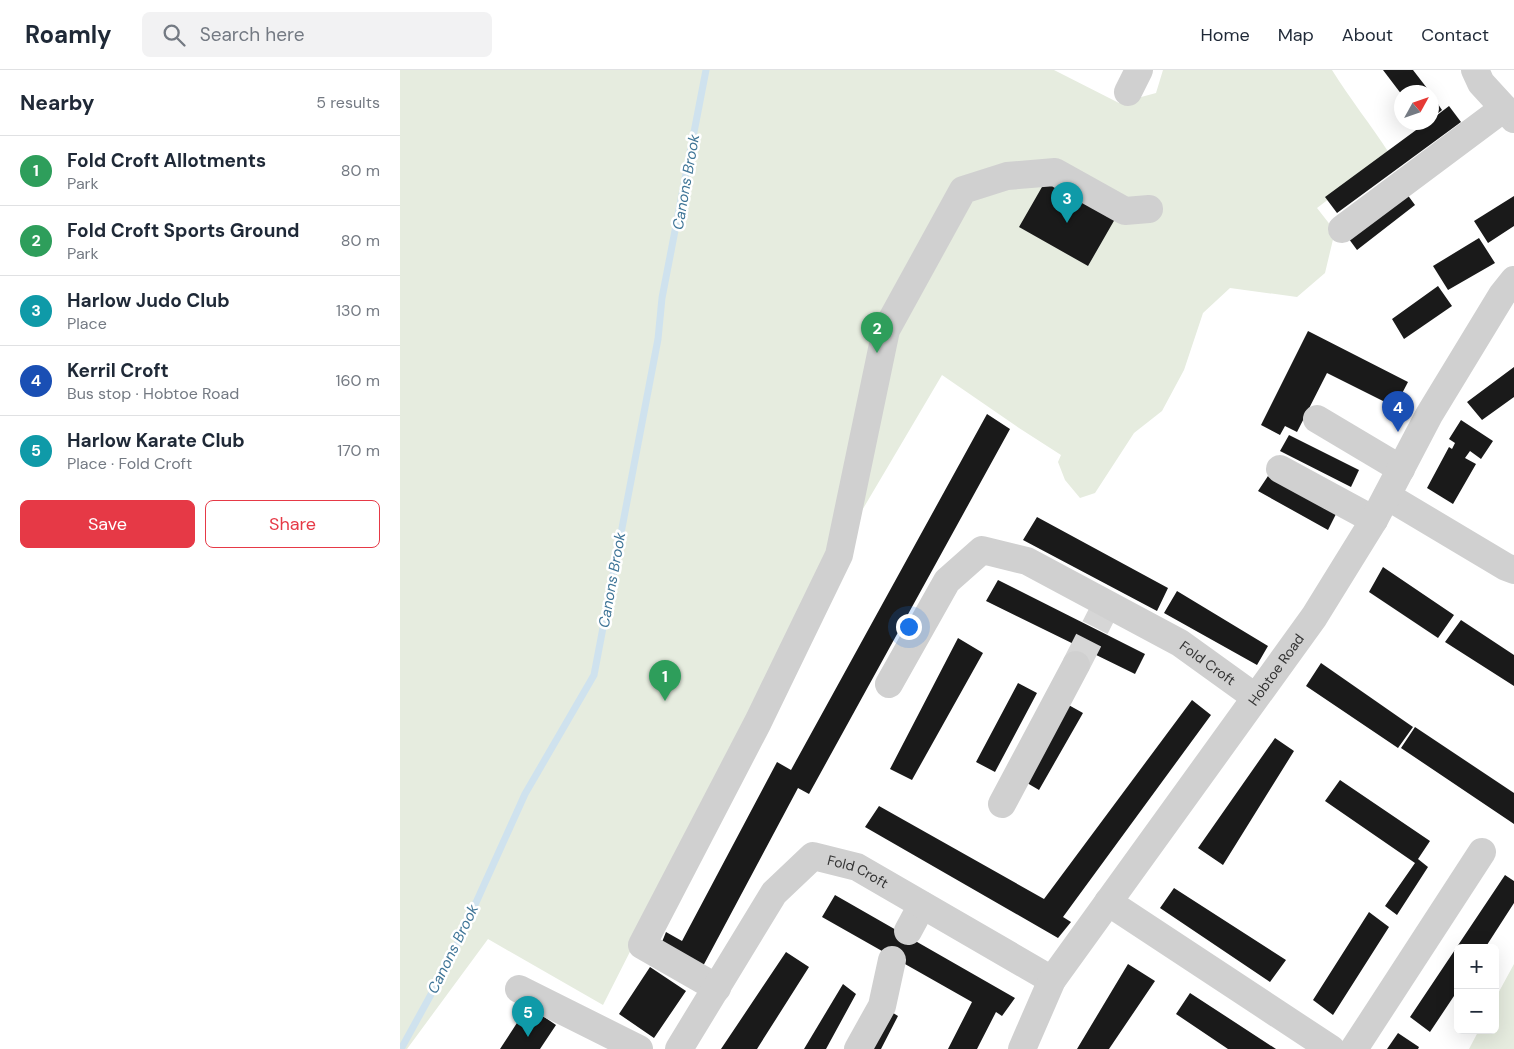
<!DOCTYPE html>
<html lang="en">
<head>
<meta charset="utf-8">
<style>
  :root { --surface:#fff; --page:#f2f2f3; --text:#1f2937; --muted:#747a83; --line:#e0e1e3; --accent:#e63946 }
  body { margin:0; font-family:"DM Sans",sans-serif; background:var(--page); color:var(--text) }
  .controls { position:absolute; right:15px; bottom:15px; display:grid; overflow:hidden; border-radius:8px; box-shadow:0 5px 20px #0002 }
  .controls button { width:45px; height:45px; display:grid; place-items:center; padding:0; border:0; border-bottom:1px solid var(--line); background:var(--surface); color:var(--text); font:25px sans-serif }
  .compass { position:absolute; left:994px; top:15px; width:45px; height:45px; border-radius:50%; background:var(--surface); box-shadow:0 5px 20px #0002; rotate:50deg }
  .you { position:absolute; left:508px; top:556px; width:18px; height:18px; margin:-12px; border:4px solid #fff; border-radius:50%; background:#1a73e8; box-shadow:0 0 0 8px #1a73e833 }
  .badge { display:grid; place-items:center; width:32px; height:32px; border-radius:50%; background:var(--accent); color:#fff; font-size:16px; font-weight:700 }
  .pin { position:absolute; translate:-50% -41px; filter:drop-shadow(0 1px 2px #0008) }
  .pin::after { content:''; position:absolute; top:26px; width:18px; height:15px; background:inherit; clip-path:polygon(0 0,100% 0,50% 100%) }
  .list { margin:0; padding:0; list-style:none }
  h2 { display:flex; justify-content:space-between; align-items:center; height:65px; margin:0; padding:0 20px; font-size:21px }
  h2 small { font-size:16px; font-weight:400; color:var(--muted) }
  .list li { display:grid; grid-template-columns:32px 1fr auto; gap:15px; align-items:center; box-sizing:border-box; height:70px; padding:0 20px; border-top:1px solid var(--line) }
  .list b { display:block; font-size:19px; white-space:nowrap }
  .list p { margin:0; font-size:16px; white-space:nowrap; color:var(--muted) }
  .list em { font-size:16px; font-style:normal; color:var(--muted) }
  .actions { display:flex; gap:10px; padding:15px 20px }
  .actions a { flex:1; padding:11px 0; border:1px solid var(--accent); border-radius:8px; text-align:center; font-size:18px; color:var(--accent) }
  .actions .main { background:var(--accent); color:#fff }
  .icon { flex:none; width:28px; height:28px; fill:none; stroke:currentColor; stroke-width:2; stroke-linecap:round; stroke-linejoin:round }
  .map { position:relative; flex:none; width:1114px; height:979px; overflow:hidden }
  header { display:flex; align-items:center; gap:30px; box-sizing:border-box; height:70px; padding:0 25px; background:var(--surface); border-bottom:1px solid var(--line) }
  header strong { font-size:24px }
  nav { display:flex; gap:28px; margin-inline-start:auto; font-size:18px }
  .search { width:350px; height:45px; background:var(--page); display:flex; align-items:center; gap:12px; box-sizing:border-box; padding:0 18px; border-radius:8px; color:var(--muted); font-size:19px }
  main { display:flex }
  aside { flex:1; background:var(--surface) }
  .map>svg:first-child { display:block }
  .green { fill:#e6ecdf }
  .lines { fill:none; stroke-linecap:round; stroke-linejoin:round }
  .stream { stroke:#cfe2ee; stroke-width:7 }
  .building { fill:#1a1a1a }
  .minor-tunnel { stroke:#d6d6d6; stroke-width:28; stroke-dasharray:28 14; stroke-linecap:butt }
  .minor { stroke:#d0d0d0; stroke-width:28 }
  .labels { text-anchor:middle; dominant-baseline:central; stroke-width:5; stroke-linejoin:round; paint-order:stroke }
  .street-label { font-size:14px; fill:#333; stroke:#fff }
  .water-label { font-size:15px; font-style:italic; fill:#3f7597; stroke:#fff }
</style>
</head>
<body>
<header>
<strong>Roamly</strong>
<div class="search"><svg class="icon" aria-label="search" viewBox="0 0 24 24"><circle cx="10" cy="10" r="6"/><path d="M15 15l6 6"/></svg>Search here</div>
<nav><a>Home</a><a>Map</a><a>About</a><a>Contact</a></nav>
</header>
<main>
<aside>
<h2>Nearby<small>5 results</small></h2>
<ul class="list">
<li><span class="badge" style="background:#2e9e5b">1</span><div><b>Fold Croft Allotments</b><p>Park</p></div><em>80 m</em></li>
<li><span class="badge" style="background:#2e9e5b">2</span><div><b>Fold Croft Sports Ground</b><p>Park</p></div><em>80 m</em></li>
<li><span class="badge" style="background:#0f9aa8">3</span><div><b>Harlow Judo Club</b><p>Place</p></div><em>130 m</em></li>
<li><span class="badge" style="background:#1a4fb4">4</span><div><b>Kerril Croft</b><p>Bus stop · Hobtoe Road</p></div><em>160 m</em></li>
<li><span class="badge" style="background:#0f9aa8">5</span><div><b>Harlow Karate Club</b><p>Place · Fold Croft</p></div><em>170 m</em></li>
</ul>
<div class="actions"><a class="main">Save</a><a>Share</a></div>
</aside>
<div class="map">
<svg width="1114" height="979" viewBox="0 0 1114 979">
  <rect width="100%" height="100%" fill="#fff"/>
  <path class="green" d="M0,0h654l65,33 37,-10 7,-23h169c18,29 39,55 57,83l-72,55 18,23 -10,42 -28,24 -67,-9 -27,25 -19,57 -22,41 -28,22 -39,60 -15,5 -15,-18 -7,-18 3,-7 -42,-27 -77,-53 -140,237 -199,393 -115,-66 -81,110h-7z
    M1114,894v85h-45l10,-19h16v-31z"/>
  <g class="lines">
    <path class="stream" d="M1,979l50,-91 74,-164 69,-119 64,-336 4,-41 44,-228"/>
  </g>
  <path class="building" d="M983,0h30l17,22h-28v3z
    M1032,25l10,15 -10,8z
    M1049,36l12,16 -124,91 -12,-16 102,-75h5v-3z
    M646,110l69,39 -27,47 -69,-39z
    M1004,120l11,15 -58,45 -11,-15z
    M1114,126v30l-26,17 -14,-22z
    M1079,168l16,25 -47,27 -15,-24z
    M1038,216l14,20 -48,33 -12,-20z
    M908,261l100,51 -13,25 -68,-34 -30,59 -12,-6 -5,9 -19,-10z
    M1114,297v30l-32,23 -15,-18z
    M587,344l23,15 -201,365 -11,-6 -96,180 -40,-26 4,-10 16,9 95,-179 14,8z
    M1061,350l32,21 -12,18 -11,-8 -5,7 11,6 -23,40 -26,-16 22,-41 3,2 3,-6 -6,-4z
    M889,365l70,35 -8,17 -71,-36z
    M868,406l68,38 -8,16 -70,-39z
    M637,447l131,71 -11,23 -134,-71z
    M983,497l71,48 -16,23 -69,-46z
    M598,510l147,74 -10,20 -149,-73z
    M777,521l91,55 -11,19 -93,-52z
    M1061,550l53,35v31l-69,-44z
    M558,568l25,15 -71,127 -22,-11z
    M921,593l92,64 -15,21 -92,-62z
    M618,613l19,10 -42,79 -19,-10z
    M792,630l19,15 -148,202 8,5 -13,16 -193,-111 14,-21 165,93z
    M665,633l18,10 -44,77 -17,-10z
    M1015,657l99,66v31l-113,-76z
    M875,668l19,13 -71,114 -25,-17z
    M940,710l90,61 -12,18 10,8 -31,48 -12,-9 30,-43 -90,-62z
    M1105,805l9,6v22l-29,45h-27v42l-28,42 -20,-15z
    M774,818l112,72 -16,22 -110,-74z
    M435,825l180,103 -13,18 -6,-4 -19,37h-29l24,-47 -150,-85z
    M969,842l20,15 -56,88 -20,-15z
    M386,882l23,15 -52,82h-36z
    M728,894l27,17 -46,68h-32z
    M250,897l36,24 -32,47 -35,-24z
    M443,914l13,10 -30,55h-22z
    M790,923l86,56h-48l-52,-35z
    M128,936l28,19 -16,24h-40z
    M482,936l16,10 -17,33h-20z
    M998,963l21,14 -1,2h-31z"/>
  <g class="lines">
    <path class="minor-tunnel" d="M676,595l31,-61"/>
    <g class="minor">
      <path d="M1075,0l6,13 33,36"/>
      <path d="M728,22l11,-22"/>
      <path d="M942,159l162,-121"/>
      <path d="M917,349l84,50"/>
      <path d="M880,399l94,51"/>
      <path d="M987,426l119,71 8,3"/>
      <path id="s1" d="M489,614l58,-103 35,-31 45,11 153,82 75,54"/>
      <path d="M602,734l74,-139"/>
      <path d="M708,832l223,147"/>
      <path d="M508,861l14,-26"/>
      <path d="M317,918l-75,-43 116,-223 81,-167 47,-225 77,-140 44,-14 48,-4 70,39 24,-2"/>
      <path d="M119,919l120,60"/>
      <path id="s2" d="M279,979l95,-156 39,-37 44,11 195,113"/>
      <path d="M458,979l24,-43 10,-46"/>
      <path id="s3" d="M622,979l30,-69 262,-363 60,-97 55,-105 73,-120 12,-15"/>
      <path d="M954,979l128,-197"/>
    </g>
  </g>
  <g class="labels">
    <g class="street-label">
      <text stroke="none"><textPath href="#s1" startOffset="419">Fold Croft</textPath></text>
      <text stroke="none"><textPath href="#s3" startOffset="458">Hobtoe Road</textPath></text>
      <text stroke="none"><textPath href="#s2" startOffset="284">Fold Croft</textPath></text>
    </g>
    <g class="water-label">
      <text transform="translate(286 112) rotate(-80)">Canons Brook</text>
      <text transform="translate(212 510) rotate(-80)">Canons Brook</text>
      <text transform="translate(53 879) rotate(-64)">Canons Brook</text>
    </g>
  </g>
</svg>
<div class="controls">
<button>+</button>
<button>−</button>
</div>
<svg class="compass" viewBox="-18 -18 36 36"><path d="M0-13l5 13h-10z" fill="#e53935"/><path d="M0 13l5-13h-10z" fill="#747a83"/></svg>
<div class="you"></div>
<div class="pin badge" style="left:265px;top:631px;background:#2e9e5b">1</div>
<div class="pin badge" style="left:477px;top:283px;background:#2e9e5b">2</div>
<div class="pin badge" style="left:667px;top:153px;background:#0f9aa8">3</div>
<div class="pin badge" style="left:998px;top:362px;background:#1a4fb4">4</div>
<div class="pin badge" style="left:128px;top:967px;background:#0f9aa8">5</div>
</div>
</main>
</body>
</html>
